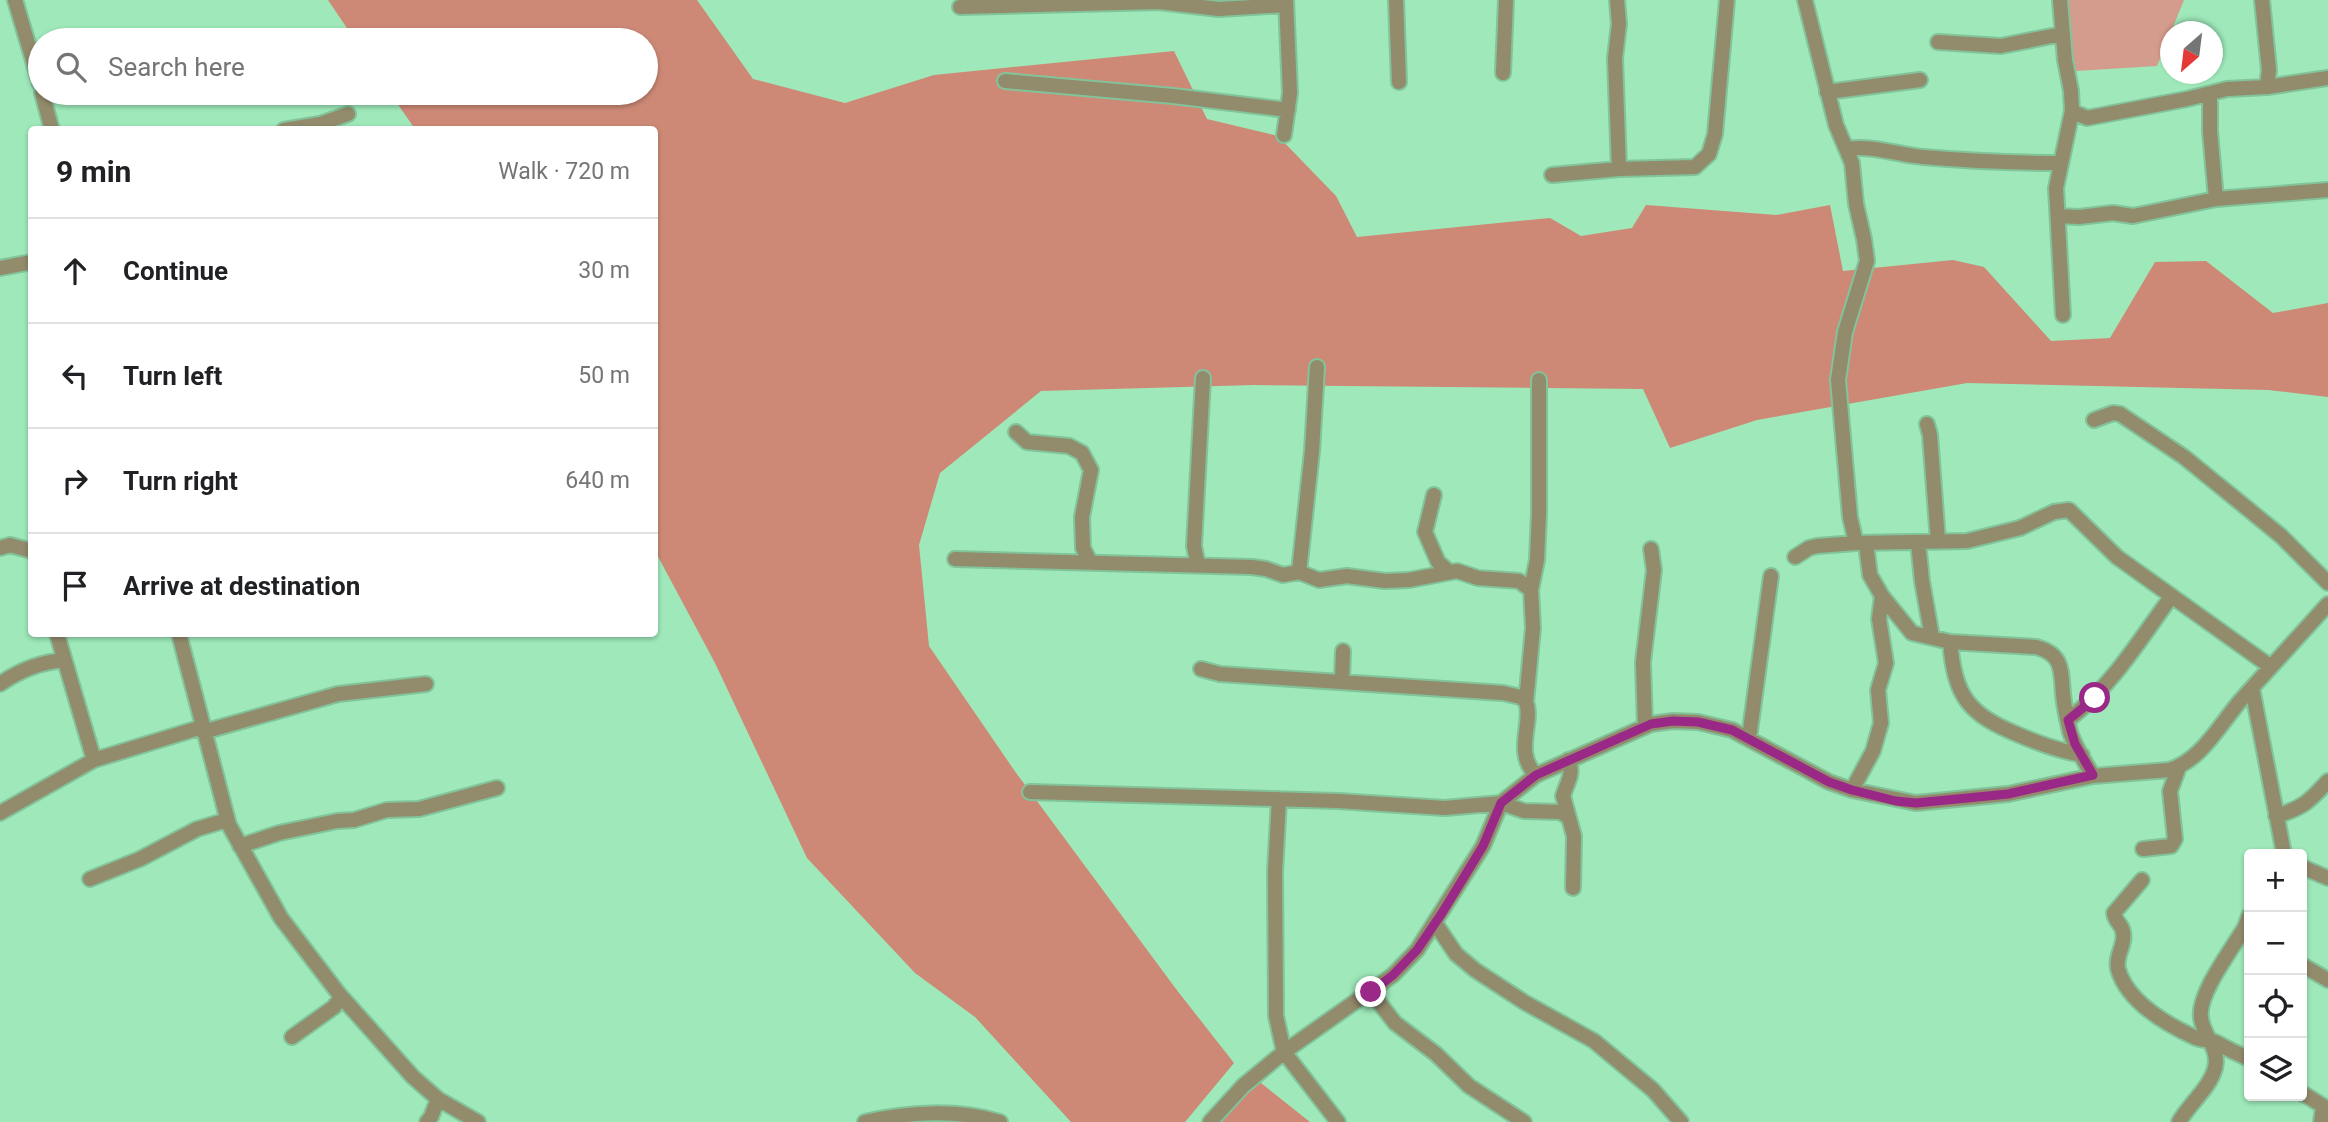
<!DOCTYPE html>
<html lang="en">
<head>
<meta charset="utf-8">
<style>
  :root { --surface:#fff; --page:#f2f2f2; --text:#202124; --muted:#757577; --line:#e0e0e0 }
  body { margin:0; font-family:Roboto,sans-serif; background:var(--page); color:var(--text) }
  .controls { position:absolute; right:21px; bottom:21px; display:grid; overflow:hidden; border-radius:7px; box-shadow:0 2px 5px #0004 }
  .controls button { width:63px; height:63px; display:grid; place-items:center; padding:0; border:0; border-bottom:2px solid var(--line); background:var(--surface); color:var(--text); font:35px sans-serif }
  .compass { position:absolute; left:2160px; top:21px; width:63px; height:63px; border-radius:50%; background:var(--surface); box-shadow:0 2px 5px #0004; rotate:208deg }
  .stop { position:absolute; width:21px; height:21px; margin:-16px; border:5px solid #992886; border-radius:50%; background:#fff }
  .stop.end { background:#992886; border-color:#fff; box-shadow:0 2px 7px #0008 }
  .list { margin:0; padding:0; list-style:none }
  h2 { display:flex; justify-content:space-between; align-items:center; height:91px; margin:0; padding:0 28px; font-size:30px }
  h2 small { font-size:23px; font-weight:400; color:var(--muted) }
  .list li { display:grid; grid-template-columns:46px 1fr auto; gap:21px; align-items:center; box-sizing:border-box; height:105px; padding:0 28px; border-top:2px solid var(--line) }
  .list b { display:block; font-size:26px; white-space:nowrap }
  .list em { font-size:23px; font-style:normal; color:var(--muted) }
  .icon { flex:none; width:38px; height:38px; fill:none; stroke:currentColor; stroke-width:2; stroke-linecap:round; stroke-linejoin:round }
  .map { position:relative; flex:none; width:2328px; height:1122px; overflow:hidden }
  .search { position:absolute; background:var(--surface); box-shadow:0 2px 5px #0004; left:28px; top:28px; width:630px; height:77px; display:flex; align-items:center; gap:18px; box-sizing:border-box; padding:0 24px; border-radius:38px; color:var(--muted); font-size:26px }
  .panel { position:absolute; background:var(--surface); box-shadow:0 2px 5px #0004; left:28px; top:126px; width:630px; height:511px; border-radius:7px }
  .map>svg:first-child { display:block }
  .green { fill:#d49c8d }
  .forest { fill:#cd8976 }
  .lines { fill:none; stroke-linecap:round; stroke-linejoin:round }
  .minor-casing { stroke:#82c39a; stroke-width:18 }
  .minor { stroke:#928b6c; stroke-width:14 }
  .route { stroke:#992886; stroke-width:9 }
</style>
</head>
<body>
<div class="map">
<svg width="2328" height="1122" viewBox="0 0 2328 1122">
  <rect width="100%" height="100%" fill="#9ee8b9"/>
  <path class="green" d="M2063,0h121l-27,66 -81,5z"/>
  <path class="forest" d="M328,0h369l56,79 92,24 89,-28 240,-24 33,68 71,17 58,60 21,41 193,-19 31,18 51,-8 14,-23 130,10 54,-10 13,66 110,-11 31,7 67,74 59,-3 45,-76 51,-1 67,52 55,-10v94l-60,-7 -301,-7 -210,37 -87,28 -27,-59 -389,-4 -213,6 -101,82 -21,72 10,101 85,124 162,219 58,74 -49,59h-114l-96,-105 -60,-44 -108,-115 -92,-195 -60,-112 -1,-421 -239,-1 -25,-36h256v-53h-291z
    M1256,1079l54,43h-90l8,-7z"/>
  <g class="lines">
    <defs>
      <path id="minor" d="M15,0l25,84
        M1396,0l3,82
        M1617,0l2,24 -4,34 4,111
        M1805,0l31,125 16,38 4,41 8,35 3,22 -22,71 -7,48 12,137 6,26
        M2060,0l5,60 6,31 1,20 15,7 100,-19 40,-10 40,-2 2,-17 -7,-70
        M960,7l199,-5 60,7 67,-4
        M1938,42l63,4 61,-12
        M1503,73l3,-73
        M1005,81l168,15 115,14
        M2267,87l61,-9
        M1827,92l93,-12
        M42,93l10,37
        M2210,94v37l6,68
        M284,130l36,-6 28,-10
        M1284,135l6,-42 -4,-93
        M1848,149c25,-4 50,6 75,8 46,4 91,6 136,6
        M1552,175l67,-6 76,-2 14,-13 6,-20 12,-134
        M2058,216l21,1 34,-4 20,3 83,-17 112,-9
        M0,268l32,-6
        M2063,315l-7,-127 16,-77
        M2094,420l19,-7 7,1 64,43 64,52 33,27 47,47
        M1927,424l3,11 8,106
        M1016,432l11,10 42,4 13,7 9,17 -9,47 1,31 7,14
        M1434,495l-9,37 13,30 10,9
        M1918,542l4,39 10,56
        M1866,544l4,31 12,21 30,37 38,9 86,5c27,7 25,23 27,47 1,13 4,25 7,38 5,15 15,30 23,44
        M0,548l10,-3 22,6
        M1795,557l14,-9 8,-2 39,-3 111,-2 53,-13 34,-16 15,-2 48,47 154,110
        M955,559l297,8 14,2 17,6 16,-3 20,8 28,-4 38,5 24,-1 48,-9 21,7 41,3 12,9
        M1198,565l-4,-19 9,-168
        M1299,572l13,-121 5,-84
        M57,634l37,126 108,-33
        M179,634l50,191 52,93 58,76 74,83 25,22 40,23
        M1950,642c5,55 18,72 69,93 21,9 41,16 63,20
        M1201,669l19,5 283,19 18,4 5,5
        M1342,681l1,-30
        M0,684c20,-14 40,-22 64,-24
        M2252,688l32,166
        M2068,720c43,-33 71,-79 103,-123
        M1645,727l-2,-65 11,-92 -3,-21
        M203,732l135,-38 88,-10
        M1749,738l22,-162
        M1568,760c7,14 -2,24 -5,36l6,22
        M1536,775c-23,-23 -2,-53 -10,-73l7,-74 -2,-38 6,-30 2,-47v-133
        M1852,790l21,-39 8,-28 -3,-33 8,-27 -7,-44 3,-23
        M1030,792l308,9 107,7 56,-5 23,8 37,1 8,6 5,18 -1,52
        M1279,799l-4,73 1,144 8,36 54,70
        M0,813l94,-53
        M2276,816c27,-8 34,-15 52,-35
        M240,846l39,-13 58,-12 17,-1 33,-10 32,-1 78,-21
        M2143,849l28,-3 4,-7 -5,-48 9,-24
        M2302,867l26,11
        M90,879l50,-20 57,-30 30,-9
        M2142,880l-28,33c1,9 8,11 9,19 3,13 -8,23 -5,37 9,32 48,55 76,68 6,4 14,2 21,5 11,6 23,12 34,17
        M1435,923l21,31 19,16 49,32 70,39 59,49 28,32
        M2302,965l26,15
        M1371,992l24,31 41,31 33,32 55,36
        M292,1037l42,-30 7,-10
        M2302,1093l26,16
        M427,1122l4,-5 7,-18
        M865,1122c42,-10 93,-13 135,0
        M1210,1122l33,-36 41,-34 109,-77 24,-25 66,-104 18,-43 35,-28 115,-51 22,-3 25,1 34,8 97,52 23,8 64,13 92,-9 85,-18 76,-6c32,-9 51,-46 72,-70 29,-32 58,-64 87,-96
        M2179,1122c10,-18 31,-34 36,-54 5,-20 -12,-32 -14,-50 -4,-24 32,-70 44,-91l4,-11
        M2321,1122l2,-15"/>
    </defs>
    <use href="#minor" class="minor-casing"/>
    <use href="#minor" class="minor"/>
  </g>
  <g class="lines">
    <path class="route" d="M1371,992l22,-17 24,-25 25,-37 41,-67 18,-43 35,-28 115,-51 22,-3 25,1 34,8 97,52 23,8 44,11 20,2 92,-9 85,-19 -18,-31 -7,-24 27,-22"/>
  </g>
</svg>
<div class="controls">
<button>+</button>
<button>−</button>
<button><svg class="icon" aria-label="locate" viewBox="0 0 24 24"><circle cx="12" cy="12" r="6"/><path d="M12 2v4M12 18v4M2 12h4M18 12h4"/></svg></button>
<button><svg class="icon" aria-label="layers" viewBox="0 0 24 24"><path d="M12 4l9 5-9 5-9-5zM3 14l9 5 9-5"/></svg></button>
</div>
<svg class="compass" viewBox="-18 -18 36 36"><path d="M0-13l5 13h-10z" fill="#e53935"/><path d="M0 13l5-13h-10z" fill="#757577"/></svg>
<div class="stop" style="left:2095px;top:698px"></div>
<div class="stop end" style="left:1371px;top:992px"></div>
<div class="search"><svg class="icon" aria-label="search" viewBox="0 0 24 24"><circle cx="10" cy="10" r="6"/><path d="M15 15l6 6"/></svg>Search here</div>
<section class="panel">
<h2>9 min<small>Walk · 720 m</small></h2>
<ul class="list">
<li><svg class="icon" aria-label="ahead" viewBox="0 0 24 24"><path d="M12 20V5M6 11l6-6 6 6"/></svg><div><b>Continue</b></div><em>30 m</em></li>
<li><svg class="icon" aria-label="left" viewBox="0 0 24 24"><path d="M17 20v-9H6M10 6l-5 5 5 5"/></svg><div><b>Turn left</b></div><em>50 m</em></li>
<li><svg class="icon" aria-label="right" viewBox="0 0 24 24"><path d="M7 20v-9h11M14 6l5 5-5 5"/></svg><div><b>Turn right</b></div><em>640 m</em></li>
<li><svg class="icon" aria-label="arrive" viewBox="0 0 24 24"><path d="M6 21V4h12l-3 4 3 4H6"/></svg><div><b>Arrive at destination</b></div></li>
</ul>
</section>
</div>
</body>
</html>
